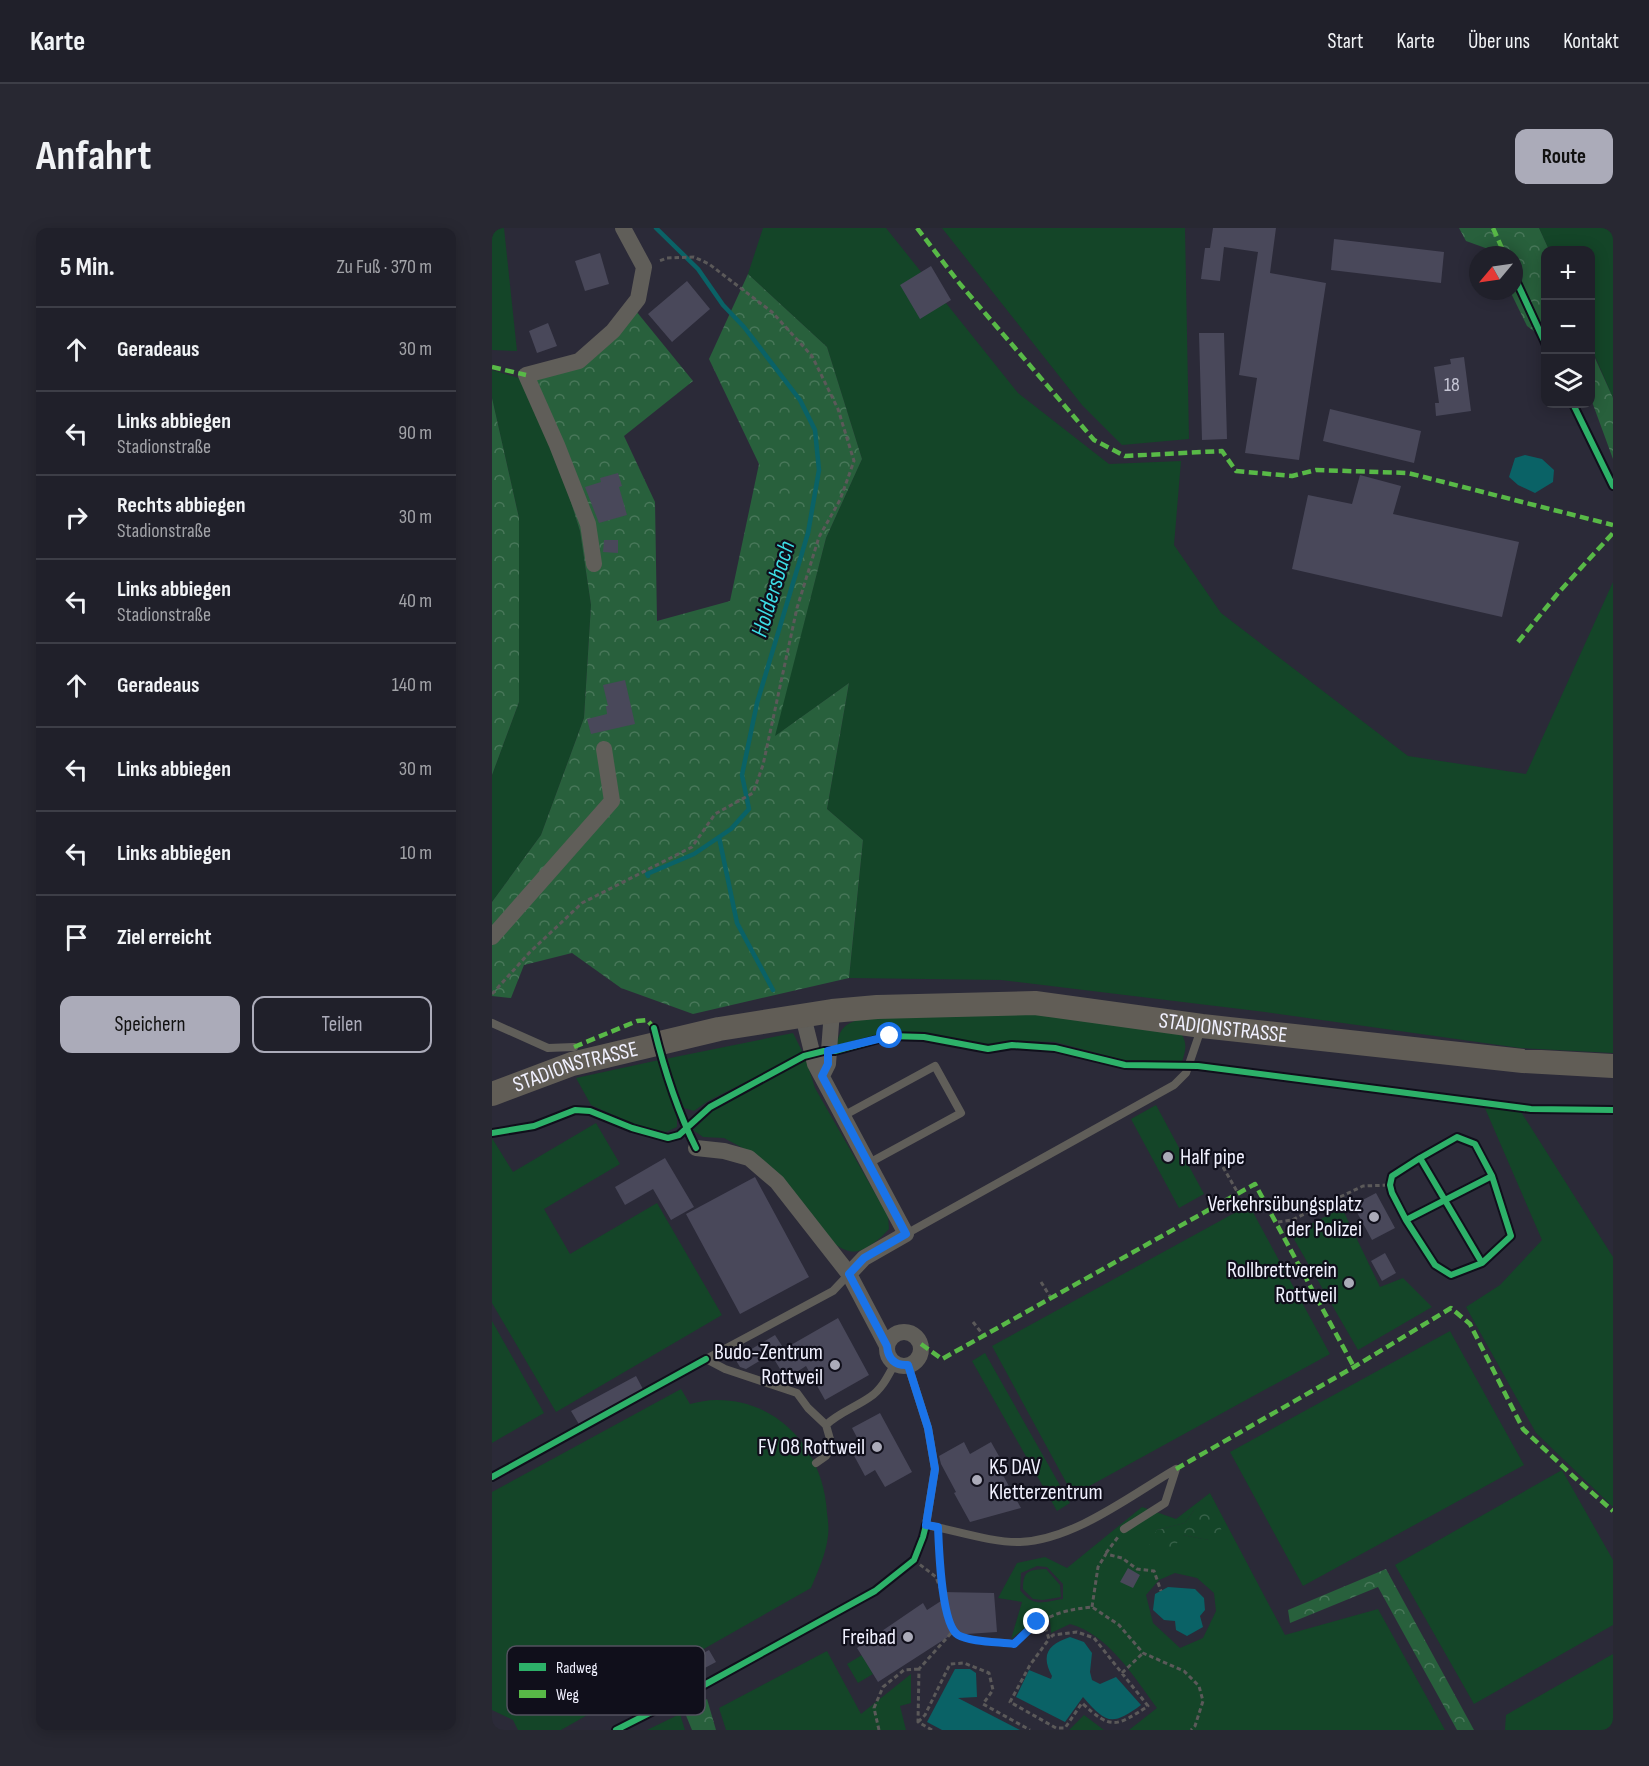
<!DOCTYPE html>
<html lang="de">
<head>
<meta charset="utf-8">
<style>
  :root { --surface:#20202a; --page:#282832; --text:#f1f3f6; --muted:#a2a3a8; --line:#3d3e47; --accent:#ababb9 }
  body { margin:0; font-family:"Sofia Sans Condensed",sans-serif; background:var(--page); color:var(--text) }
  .controls { position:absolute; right:18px; top:18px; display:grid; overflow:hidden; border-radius:12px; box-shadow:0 3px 15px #0003 }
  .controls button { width:54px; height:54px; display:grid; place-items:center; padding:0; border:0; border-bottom:2px solid var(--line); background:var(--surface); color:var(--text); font:30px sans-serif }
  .compass { position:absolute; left:977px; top:18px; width:54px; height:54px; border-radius:50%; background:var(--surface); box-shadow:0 3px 15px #0003; rotate:241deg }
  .stop { position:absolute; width:18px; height:18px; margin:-14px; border:4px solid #1a73e8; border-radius:50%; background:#fff }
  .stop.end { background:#1a73e8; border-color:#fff; box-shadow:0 2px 6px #0008 }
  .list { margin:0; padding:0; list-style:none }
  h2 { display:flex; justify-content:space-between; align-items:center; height:78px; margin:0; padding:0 24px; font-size:26px }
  h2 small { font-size:20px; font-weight:400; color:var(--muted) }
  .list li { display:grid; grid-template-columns:39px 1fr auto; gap:18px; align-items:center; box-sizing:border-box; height:84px; padding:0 24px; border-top:2px solid var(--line) }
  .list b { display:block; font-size:22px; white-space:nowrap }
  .list p { margin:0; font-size:20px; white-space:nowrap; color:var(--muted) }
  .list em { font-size:20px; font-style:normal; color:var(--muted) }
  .actions { display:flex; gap:12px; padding:18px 24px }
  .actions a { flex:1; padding:14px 0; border:2px solid var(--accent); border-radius:12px; text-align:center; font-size:21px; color:var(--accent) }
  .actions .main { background:var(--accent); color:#111 }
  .icon { flex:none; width:33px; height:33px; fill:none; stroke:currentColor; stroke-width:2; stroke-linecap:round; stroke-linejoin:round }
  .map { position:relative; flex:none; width:1121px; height:1502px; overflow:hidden; border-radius:12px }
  header { display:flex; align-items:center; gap:36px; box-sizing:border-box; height:84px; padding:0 30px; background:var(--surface); border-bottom:2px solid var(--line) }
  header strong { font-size:28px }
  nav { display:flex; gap:33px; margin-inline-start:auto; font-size:21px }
  .intro { display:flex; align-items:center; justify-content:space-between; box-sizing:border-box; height:144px; padding:0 36px }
  h1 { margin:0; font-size:42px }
  .button { padding:15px 27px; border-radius:12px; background:var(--accent); color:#111; font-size:21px; font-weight:700 }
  main { display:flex; gap:36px; padding:0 36px }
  aside { flex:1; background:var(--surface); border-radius:12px; box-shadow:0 3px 15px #0003 }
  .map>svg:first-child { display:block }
  .grass { fill:#144528; fill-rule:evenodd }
  .forest { fill:url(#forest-crowns) }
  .park { fill:url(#park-crowns) }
  .water { fill:#0a6266 }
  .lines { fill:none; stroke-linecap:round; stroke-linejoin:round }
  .stream { stroke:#0a6266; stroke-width:4.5 }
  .building { fill:#49485a }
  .path { stroke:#5b5959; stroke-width:3; stroke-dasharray:4.5 3; stroke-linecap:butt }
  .lane { stroke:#605e59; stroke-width:8 }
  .street { stroke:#605e59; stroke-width:16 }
  .secondary { stroke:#615d56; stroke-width:24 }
  .quiet { stroke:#58b947; stroke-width:4.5; stroke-dasharray:9 4.5; stroke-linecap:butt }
  .cycleway-casing { stroke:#100f1b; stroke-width:10 }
  .cycleway { stroke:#2db169; stroke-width:6 }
  .route { stroke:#1a73e8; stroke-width:8 }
  .poi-dot { fill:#ababb9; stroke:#100f1b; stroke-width:2 }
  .labels { text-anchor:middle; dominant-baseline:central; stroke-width:4.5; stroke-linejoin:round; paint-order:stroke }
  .number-label { font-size:20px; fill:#c6c6d5 }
  .street-label { font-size:22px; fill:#f0f0fe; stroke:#100f1b }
  .poi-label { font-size:22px; fill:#f0f0fe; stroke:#100f1b; text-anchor:end }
  .water-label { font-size:24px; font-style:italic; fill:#3ddde5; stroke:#100f1b }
  .key { fill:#100f1b; stroke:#53525f; stroke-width:1.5 }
  .key-label { font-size:16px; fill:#f0f0fe }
</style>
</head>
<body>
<header>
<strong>Karte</strong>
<nav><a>Start</a><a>Karte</a><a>Über uns</a><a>Kontakt</a></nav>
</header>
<div class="intro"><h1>Anfahrt</h1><a class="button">Route</a></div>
<main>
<aside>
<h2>5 Min.<small>Zu Fuß · 370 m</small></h2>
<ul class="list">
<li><svg class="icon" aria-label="ahead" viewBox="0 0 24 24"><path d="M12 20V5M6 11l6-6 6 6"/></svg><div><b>Geradeaus</b></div><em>30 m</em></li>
<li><svg class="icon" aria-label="left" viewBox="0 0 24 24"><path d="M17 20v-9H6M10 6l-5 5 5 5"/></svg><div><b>Links abbiegen</b><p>Stadionstraße</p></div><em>90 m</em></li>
<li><svg class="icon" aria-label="right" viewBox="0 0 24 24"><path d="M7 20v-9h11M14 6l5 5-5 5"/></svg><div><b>Rechts abbiegen</b><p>Stadionstraße</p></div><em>30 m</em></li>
<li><svg class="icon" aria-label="left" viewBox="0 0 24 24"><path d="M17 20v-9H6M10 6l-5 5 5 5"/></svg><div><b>Links abbiegen</b><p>Stadionstraße</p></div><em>40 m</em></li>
<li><svg class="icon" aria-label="ahead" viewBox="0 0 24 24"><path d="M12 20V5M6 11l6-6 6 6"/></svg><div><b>Geradeaus</b></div><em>140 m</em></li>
<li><svg class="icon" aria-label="left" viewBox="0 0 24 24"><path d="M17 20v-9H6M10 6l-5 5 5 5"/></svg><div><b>Links abbiegen</b></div><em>30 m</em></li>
<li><svg class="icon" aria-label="left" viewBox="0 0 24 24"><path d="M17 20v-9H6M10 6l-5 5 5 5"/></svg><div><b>Links abbiegen</b></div><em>10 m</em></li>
<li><svg class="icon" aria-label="arrive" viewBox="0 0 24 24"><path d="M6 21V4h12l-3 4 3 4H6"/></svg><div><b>Ziel erreicht</b></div></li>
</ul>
<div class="actions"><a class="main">Speichern</a><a>Teilen</a></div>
</aside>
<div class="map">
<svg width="1121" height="1502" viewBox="0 0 1121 1502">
  <defs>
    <pattern id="forest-crowns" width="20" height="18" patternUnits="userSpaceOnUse" patternTransform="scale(1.5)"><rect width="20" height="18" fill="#28603c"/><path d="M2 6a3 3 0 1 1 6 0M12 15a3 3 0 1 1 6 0" fill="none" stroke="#487759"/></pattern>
    <pattern id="park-crowns" width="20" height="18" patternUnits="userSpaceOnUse" patternTransform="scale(1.5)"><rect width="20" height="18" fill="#144528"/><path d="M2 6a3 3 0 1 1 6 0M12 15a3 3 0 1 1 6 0" fill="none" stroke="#366048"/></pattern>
  </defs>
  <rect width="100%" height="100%" fill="#2b2a38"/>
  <path class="grass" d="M0,0h12l13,123 -25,-1z
    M271,0h123l132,165 91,71 72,-3 -7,84 47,68 187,143 118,18 87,-192v471l-93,-5 -255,-36 -264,-32 -152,-2 14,-138 -36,-31 22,-126 -75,54 52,-199 36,-79 -35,-112 -79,-73z
    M450,0h243l4,211 -67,6 -40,-40z
    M1047,0h74v170l-22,-51 -1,-97h-41z
    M0,142l30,9 31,66 27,86 11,74 -7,113 -43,117 -49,67v-127l27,-73v-184l-27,-120z
    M541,786l146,17c9,11 7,18 3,31l-59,-2 -68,-18 -43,-1 -22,4 -66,-12h-37l-51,14c4,-20 9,-23 27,-29z
    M301,805l10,20 -95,48 -14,10 -10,-3 -19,-49z
    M167,832l18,58v9l-11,5 -33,-8 -42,-19 -15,-27z
    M314,832l9,28 73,128 1,13c-8,9 -26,26 -40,22 -5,-1 -9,-4 -13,-6l-82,-91 -30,-16 -21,-1 -10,-7 20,-19z
    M989,871l35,5 97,153v250l-77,-74 -70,-126 34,-22 42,-45z
    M664,877l48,89 -25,14 -48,-89z
    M104,895l24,41 -76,45 26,45 87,-51 65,112 -166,97 -64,-109v-165l21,34z
    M757,977l81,149 -257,141 -81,-149z
    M850,980l38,79 23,-9 29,29 -74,43 -67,-116z
    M0,1093l52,92 -52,30z
    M958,1103l74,134 -221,121 -73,-134z
    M493,1125l85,150 -13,8 -85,-150z
    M189,1161l9,15c8,-2 18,-4 27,-4 64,0 107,53 110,113 1,7 2,15 1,23 -2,18 -10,35 -17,52l-250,142h-43l-5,-10 -21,-10v-218z
    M1070,1242l51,90v65l-139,79 -79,-139z
    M718,1265l75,142 93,-26 67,121h-316l28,-22c-22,-30 -49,-74 -87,-84l-19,9 -1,-12 -5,-10 -34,28 11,-37 -24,-4 19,-35 28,-6 22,11 75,-61 34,12zM703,1281l14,31 -52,-10 28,-7zM545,1338l10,1 16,17v15c-21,3 -29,9 -43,-9l1,-17zM683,1345l22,5 17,15 2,18 -13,27 -23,10 -27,-25 -7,-28 13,-15z
    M554,1341l14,16 1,12 -18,3 -10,-1 -10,-10c0,-19 6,-19 23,-20z
    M335,1423l34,63 50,-40v29l-11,3 6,24h-180l-7,-22z
    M1121,1426v76h-108l1,-15z
    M370,1427l11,19 -15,9 -11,-19z
    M188,1486l5,16h-38z
    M592,1487l20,15h-35z"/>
  <path class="forest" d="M967,0h80l10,22h-3l-1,89 -18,-13 -17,-35h4v-36h-21l-2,-5 -25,-9z
    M256,46l79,73 35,112 -36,79 -51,198 74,-53 -22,126 36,31 -14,138 -156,36 -72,-26 -49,-35 -48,12 -13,33 -19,-2v-94l49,-67 43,-117 7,-113 -11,-74 -27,-86 -31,-66 60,-15 54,-53 57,70 -69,55 31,66 2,119 73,-20 29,-137 -50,-105z
    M1098,119l23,51v61l-22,-60z
    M0,170l27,120v184l-27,73z
    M894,1341l88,161h-17l-79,-143 -88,36 -2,-13z
    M215,1471l9,31h-24l-7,-17z"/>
  <path class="park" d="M720,1276l13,36h-16l-26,-5 -9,12 -17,4 -8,-7 8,-14 28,-7 10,-14z"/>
  <path class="water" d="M1033,227l17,4 12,11 -1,12 -18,11 -17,-8 -9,-8 6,-19z
    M676,1359l27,2 9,9 1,12 -5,6 3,11 -16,9 -11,-6 -1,-9 -11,-1 -11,-10 2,-16z
    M578,1409l14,5 8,11 -2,19 2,8 8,4 16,-7 25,28c-30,22 -35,18 -58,-8l-18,25 -49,-25 13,-27 22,9 1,-3c-12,-22 -3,-32 18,-39z
    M463,1441h15l6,4 1,24 -19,1 62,32h-78l-15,-8z"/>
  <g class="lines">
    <path class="stream" d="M227,609l18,86 36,67
      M156,648l-1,-2 47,-20 37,-25 18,-20 -7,-34 15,-72 51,-170 11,-63 -4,-40 -15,-30 -56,-73 -21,-22 -25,-36 -42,-41"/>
  </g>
  <path class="building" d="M721,0h63l-6,45 56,10 -27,177 -54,-7 12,-75 -18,-3 19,-123 -34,-5 -4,34 -19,-2 4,-31h5z
    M842,11l110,13 -3,31 -110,-13z
    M108,25l9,31 -24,7 -10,-30z
    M439,38l20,34 -31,19 -20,-34z
    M195,53l23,28 -38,33 -24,-28z
    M56,95l9,23 -20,7 -8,-22z
    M707,105h25l3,106 -25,1z
    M972,129l7,54 -35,5 -1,-13h4l-5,-36 17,-3 -1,-5z
    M838,181l91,22 -7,32 -91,-22z
    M126,245l4,13 -3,1 8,28 -28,8 -14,-36 16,-5 -1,-4z
    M868,247l41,11 -8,28 126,28 -17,75 -210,-48 16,-74 44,9z
    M112,312h14v13l-15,-1z
    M133,452l10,44 -44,10 -4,-15 20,-5 -1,-8h2l-5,-21z
    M173,930l29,49 -23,13 -18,-31 -28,16 -10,-18z
    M263,949l54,100 -69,37 -54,-100z
    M884,965l19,35 -23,12 -19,-35z
    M893,1025l11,20 -14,8 -11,-20z
    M346,1090l31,57 -44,25 -19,-34 -20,13 -15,-25 -25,15 -6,-2 -5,-8 40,-24 9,14z
    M144,1148l8,15 -64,35 -9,-15z
    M388,1185l32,59 -27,15 -10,-17 -10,6 -14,-26 10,-5 -9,-17z
    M472,1214l6,12 21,-12 13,23 -5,3 22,40 -51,14 -16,-29 2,-1 -15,-28 -2,-8z
    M636,1340l12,7 -7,13 -13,-6z
    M450,1364l52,1 3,39 -46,3 -73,47 -21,-34 66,-45 4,7 14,-9z
    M217,1422l7,12 -47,25 -7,-12z"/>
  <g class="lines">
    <path class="path" d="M0,766l38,-42 52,-49 110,-56 23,-33 38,-21 10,-28 34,-157 22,-71 21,-37 14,-39 -16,-52 -26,-53 -40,-44 -63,-48 -15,-7 -27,1 -8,3
      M731,939l15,26
      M786,994l14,-2 71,-34 27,-1
      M549,1054l10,16
      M481,1094l11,14
      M447,1310c1,20 3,88 20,98 11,6 41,6 55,8 28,-26 40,-33 78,-37l27,18 24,28 41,18 15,15 4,15 -8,25 -4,4
      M614,1325l12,-16
      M422,1332l22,17 4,11
      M600,1379l6,-40 8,-13 16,4 15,11 17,2 7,20
      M551,1392l6,19 -19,26 -20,37 46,26h9l17,-25c29,27 34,24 66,3l-54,-68 -17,-6 -24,3 -4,4
      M630,1445l21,-20
      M426,1494l7,-7 25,-51 14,-1 25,10 4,17 -10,14 47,26
      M387,1502l-5,-22 9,-21 21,-17 15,-1
      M440,1502l-14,-8 1,-53 34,-38"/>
    <path class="lane" d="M0,795l56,25 26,-1
      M351,888l92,-50 26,47 -92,50
      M414,1006l268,-149 12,-12 15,-44
      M214,1131l19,10 72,24 11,15 18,17 6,21 -6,10 -10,7
      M214,1131l127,-68 16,-17
      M416,1137l20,63 7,41 -9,56c28,5 67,18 94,17 54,-2 111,-47 156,-73l-11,34 -41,26
      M334,1197c12,-12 30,-18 44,-28 12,-8 18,-21 25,-34"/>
    <path class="street" d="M102,336l-6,-40 -31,-79 -31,-70 53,-14 34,-30 25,-32 6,-32 -21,-39
      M0,709l120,-136 -8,-52
      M311,788l12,48 91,170 -42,24 -15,16 38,72
      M330,848l6,-12 4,-53
      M204,920l28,3 25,7 28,24 72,92
      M395 1121a17 17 0 1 1 34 0a17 17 0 1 1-34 0Z"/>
    <path class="secondary" id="s1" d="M0,866l80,-30 147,-35 113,-18 45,-4 158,-4 167,23 321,35 90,5"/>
    <path class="quiet" d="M425,0l43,56 134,156 31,16 97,-5 14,20 56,5 24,-6 92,3 205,52
      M1001,0l12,27
      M0,139l34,8
      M1026,414l41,-50 54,-59
      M82,819l63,-26 10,-1 7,8
      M429,1116l21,15 313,-175 99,183
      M684,1241l178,-102 97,-59 19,16 53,105 51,48 39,34"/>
    <defs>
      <path id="cycleway" d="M1022,48l32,69
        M1081,176l40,82
        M162,800c10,41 23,82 42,120
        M0,905l42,-7 41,-16 15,1 42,17 36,10 11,-3 31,-28 94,-51 20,-5h11l55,-15 34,1 64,12 24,-4 43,3 70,17 73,1 333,43 82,1
        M928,930l37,-21 18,7 17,32 19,60 -29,27 -31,12 -16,-10 -29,-45 -14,-27 -2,-8 2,-9 28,-18 62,105
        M914,992l86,-44
        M0,1249l214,-118
        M124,1502l79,-40 180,-99 39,-31 9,-23 3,-12"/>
    </defs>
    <use href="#cycleway" class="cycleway-casing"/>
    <use href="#cycleway" class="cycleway"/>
  </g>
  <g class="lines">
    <path class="route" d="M398,808l-62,15v13l-6,12 84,158 -42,24 -15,16 38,72c1,13 8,20 21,19l20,63 7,41 -9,56 12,2c1,21 3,97 20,108 11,7 42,7 56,9l23,-22"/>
  </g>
  <g class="poi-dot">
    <circle cx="676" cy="929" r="6"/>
    <circle cx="882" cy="989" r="6"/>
    <circle cx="857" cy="1055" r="6"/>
    <circle cx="343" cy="1137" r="6"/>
    <circle cx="385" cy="1219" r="6"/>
    <circle cx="485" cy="1252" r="6"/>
    <circle cx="416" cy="1409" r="6"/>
  </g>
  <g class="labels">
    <g class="number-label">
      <text x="960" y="157">18</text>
    </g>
    <g class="street-label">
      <text stroke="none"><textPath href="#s1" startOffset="744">STADIONSTRASSE</textPath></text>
      <text stroke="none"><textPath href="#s1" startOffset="88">STADIONSTRASSE</textPath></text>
    </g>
    <g class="poi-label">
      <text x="688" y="929" text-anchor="start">Half pipe</text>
      <text x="870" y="976">Verkehrsübungsplatz<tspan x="870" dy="25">der Polizei</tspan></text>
      <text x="845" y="1042">Rollbrettverein<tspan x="845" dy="25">Rottweil</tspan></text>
      <text x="331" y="1124">Budo-Zentrum<tspan x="331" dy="25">Rottweil</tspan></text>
      <text x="373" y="1219">FV 08 Rottweil</text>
      <text x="497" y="1239" text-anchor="start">K5 DAV<tspan x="497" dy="25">Kletterzentrum</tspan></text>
      <text x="404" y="1409">Freibad</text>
    </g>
    <g class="water-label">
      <text transform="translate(281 361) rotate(-73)">Holdersbach</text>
    </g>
  </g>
  <rect x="15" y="1418" width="198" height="69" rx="9" class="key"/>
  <rect x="27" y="1435" width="27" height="8" fill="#2db169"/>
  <rect x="27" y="1462" width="27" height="8" fill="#58b947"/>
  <g class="key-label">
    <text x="64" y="1445">Radweg</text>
    <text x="64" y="1472">Weg</text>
  </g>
</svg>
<div class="controls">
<button>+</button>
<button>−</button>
<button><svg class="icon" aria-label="layers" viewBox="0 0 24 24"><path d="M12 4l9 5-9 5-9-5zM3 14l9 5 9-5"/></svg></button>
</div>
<svg class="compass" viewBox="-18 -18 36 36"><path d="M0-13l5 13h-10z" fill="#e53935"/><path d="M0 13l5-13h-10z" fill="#a2a3a8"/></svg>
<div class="stop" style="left:398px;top:808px"></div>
<div class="stop end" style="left:545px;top:1394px"></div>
</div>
</main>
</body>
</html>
